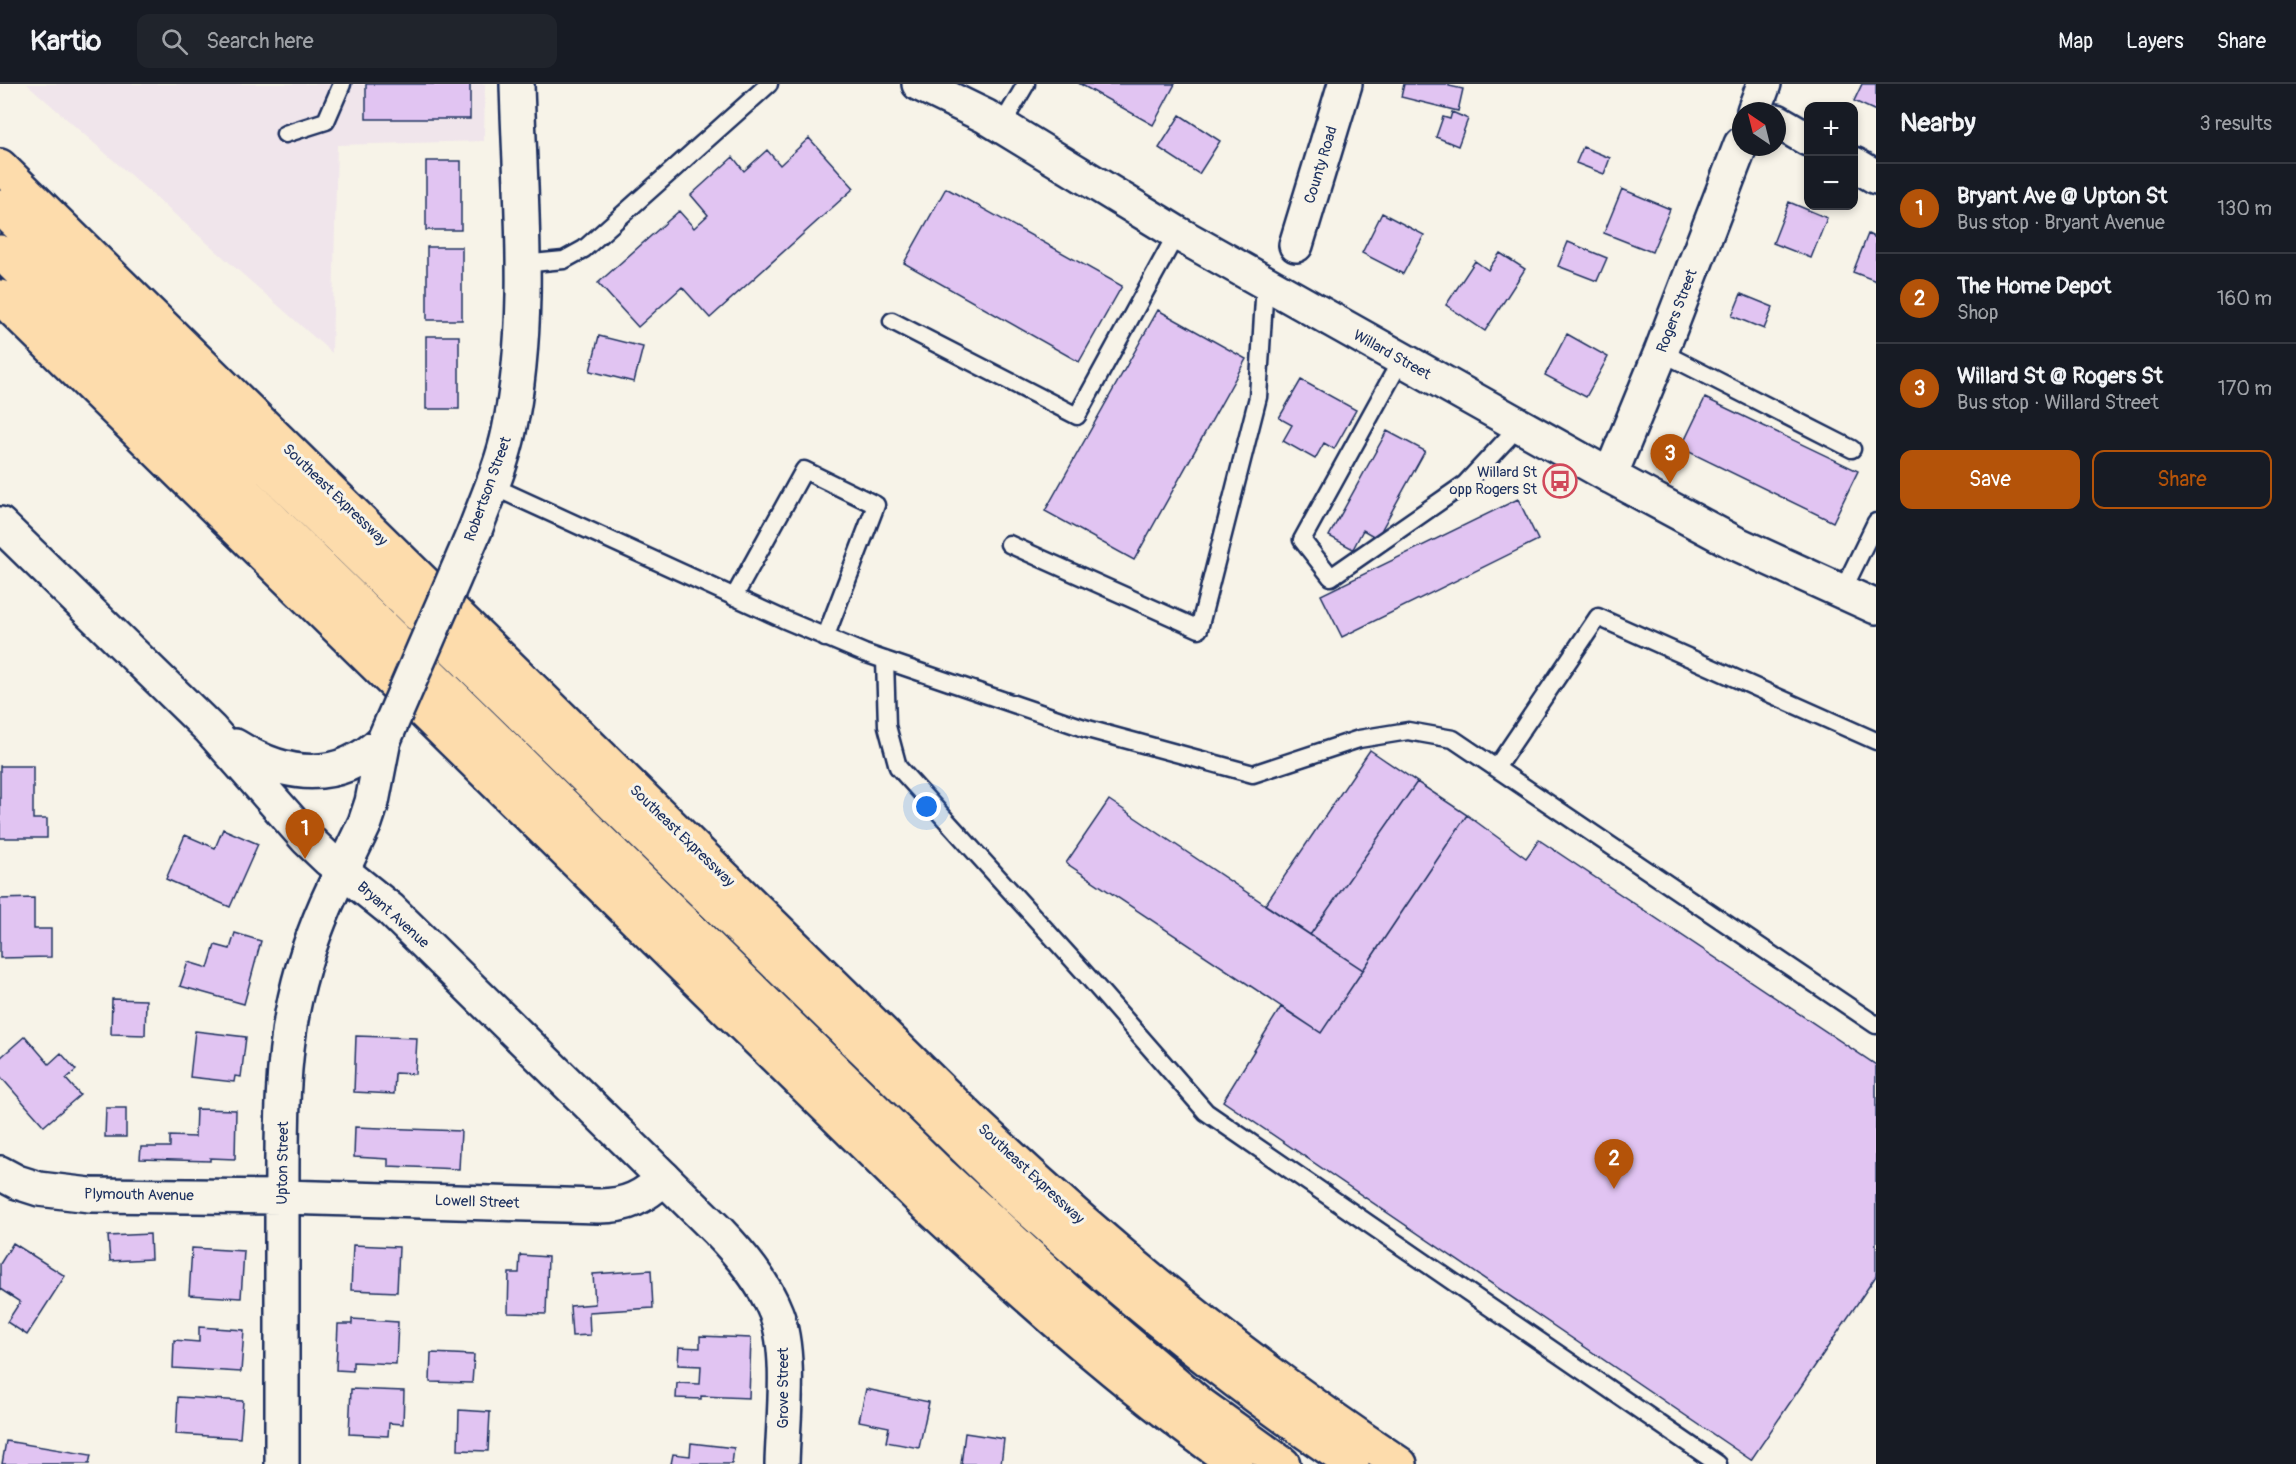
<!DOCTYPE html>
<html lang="en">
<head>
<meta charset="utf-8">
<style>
  :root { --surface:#171b24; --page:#20242c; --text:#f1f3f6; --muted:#9ea1a6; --line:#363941; --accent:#b45309 }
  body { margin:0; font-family:Pangolin,sans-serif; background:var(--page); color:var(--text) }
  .controls { position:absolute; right:18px; top:18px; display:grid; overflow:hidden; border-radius:12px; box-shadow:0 3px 9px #0003 }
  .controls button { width:54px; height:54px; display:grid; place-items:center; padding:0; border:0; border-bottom:2px solid var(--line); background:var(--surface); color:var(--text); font:30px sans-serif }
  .compass { position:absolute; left:1732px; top:18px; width:54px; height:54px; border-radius:50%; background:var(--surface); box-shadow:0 3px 9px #0003; rotate:325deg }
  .you { position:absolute; left:927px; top:723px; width:21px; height:21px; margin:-15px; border:4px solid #fff; border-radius:50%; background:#1a73e8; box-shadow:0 0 0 9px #1a73e833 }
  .badge { display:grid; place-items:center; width:39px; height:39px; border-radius:50%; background:var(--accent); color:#fff; font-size:20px; font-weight:700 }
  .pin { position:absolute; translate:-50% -50px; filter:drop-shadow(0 2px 3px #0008) }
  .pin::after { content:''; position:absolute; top:32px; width:21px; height:18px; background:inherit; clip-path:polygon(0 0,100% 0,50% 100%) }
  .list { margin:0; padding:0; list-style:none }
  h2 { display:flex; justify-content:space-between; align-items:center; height:78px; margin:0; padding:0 24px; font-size:26px }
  h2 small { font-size:20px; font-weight:400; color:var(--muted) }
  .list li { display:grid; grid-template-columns:39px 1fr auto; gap:18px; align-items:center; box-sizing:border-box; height:90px; padding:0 24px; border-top:2px solid var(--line) }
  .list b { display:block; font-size:22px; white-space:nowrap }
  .list p { margin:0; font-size:20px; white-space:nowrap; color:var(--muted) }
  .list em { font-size:20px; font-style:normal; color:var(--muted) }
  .actions { display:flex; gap:12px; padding:18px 24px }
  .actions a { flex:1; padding:14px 0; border:2px solid var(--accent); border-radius:12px; text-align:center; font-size:21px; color:var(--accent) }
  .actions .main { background:var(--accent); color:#fff }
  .icon { flex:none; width:33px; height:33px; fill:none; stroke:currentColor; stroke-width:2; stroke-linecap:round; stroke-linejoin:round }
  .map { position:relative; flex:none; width:1876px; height:1380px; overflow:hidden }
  header { display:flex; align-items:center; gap:36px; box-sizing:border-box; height:84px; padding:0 30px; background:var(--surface); border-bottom:2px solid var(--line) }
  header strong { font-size:28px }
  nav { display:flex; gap:33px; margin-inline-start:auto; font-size:21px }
  .search { width:420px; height:54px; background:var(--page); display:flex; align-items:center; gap:15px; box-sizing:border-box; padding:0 21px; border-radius:12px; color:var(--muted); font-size:22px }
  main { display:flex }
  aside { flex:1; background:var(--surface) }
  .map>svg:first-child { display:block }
  .built { fill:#f0e5eb }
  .building { fill:#e1c4f2; stroke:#1b2f5e; stroke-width:1.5 }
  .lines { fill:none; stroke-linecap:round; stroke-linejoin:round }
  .lane-casing { stroke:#1b2f5e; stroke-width:21 }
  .street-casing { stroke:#1b2f5e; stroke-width:38 }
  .secondary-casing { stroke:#1b2f5e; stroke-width:38 }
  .highway-casing { stroke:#1b2f5e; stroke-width:38 }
  .lane { stroke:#f7f3e8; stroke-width:16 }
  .street { stroke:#f7f3e8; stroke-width:33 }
  .secondary { stroke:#f7f3e8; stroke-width:33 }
  .highway { stroke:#fddcac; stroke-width:33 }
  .secondary-bridge-casing { stroke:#1b2f5e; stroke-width:38; stroke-linecap:butt }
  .secondary-bridge { stroke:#f7f3e8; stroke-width:33 }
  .labels { text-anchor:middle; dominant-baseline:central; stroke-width:6; stroke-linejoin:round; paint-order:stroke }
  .street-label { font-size:15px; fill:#1b2f5e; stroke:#f7f3e8 }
  .poi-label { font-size:15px; fill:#1b2f5e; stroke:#f7f3e8; text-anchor:end }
</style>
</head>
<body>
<header>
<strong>Kartio</strong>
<div class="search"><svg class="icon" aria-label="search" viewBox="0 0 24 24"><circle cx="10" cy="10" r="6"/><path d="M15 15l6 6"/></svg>Search here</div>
<nav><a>Map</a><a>Layers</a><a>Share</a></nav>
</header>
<main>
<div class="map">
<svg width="1876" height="1380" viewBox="0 0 1876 1380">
  <rect width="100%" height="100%" fill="#f7f3e8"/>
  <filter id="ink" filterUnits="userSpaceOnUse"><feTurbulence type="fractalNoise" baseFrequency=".0167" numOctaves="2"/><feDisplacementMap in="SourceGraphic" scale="12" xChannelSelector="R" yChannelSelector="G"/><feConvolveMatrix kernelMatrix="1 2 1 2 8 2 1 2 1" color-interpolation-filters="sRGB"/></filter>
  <g filter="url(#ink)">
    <path class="built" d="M27,0h458l-1,57 -147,4 -5,208z"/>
    <path class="building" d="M366,0h104v35h-104z
      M1080,0h95l-22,41z
      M1404,0h45v2l14,3 -5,22 -57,-14z
      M1862,0h14v27l-22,-10z
      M1452,28l16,7 -10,27 -22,-9 7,-20 7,2z
      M1180,31l40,26 -21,33 -40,-26z
      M809,54l45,50 -144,130 -28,-31 -44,40 -40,-44 81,-72 15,17 14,-13 -17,-20 42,-38 11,14 23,-21 13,15z
      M1583,63l27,11 -6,16 -28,-11z
      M426,77h35v69h-35z
      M946,104l176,98 -43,76 -175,-99z
      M1622,105l48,20 -18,43 -48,-19z
      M1789,118l38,16 -16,40 -38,-15z
      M1382,129l42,22 -21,39 -41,-21z
      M1868,150l8,4v43l-23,-9z
      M1568,158l39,16 -10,23 -39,-15z
      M427,163h35v73h-35z
      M1500,169l25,16 -40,62 -39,-26 29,-44 13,9z
      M1741,210l32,13 -9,22 -32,-13z
      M1158,226l88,49 -112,201 -89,-49z
      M1567,250l41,23 -22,40 -41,-22z
      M426,252h33v73h-33z
      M599,252l44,11 -9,35 -44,-11z
      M1301,296l55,30 -22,39 -10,-6 -9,16 -32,-18 9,-16 -13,-7z
      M1705,314l153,73 -25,51 -152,-74z
      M1387,347l38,20 -48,87 -14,-8 -10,19 -24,-13z
      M1518,415l20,41 -196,97 -21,-42z
      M1370,666l47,32 -107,153 -45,-30z
      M0,682h33v53h14v19h-47z
      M1417,698l50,33 -104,155 -53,-35z
      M1109,716l254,170 -42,63 -255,-170z
      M1467,731l59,43 13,-18 337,225v211l-125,184 -528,-359 58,-94 40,26z
      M223,745l35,15 -28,63 -64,-28 19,-44 30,13z
      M34,814v31h17v28l-51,1v-59z
      M235,849l26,8 -17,63 -64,-18 8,-24 20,6 7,-23 15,4z
      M112,915l34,1 -1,35 -34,-1z
      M195,947l51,6 -5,40 -6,-1 -1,6 -44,-5z
      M25,952l24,28 12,-11 15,17 -10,9 14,16 -36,31 -44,-50v-18z
      M356,952l61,2 -2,36 -20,-1 -1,21 -40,-2z
      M106,1024h20v29h-21z
      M196,1025l40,1 -1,49 -25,-1v3l-70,-2 1,-12h29v-11l25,1z
      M355,1043l106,4 -2,38 -71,-3v-7l-34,-2z
      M150,1150l1,25 -41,2 -2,-25z
      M13,1159l52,33 -38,59 -20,-13 13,-20 -20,-13v-25z
      M353,1161l46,2 -2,45 -46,-2z
      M192,1164l52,3 -3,47 -52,-3z
      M520,1171l28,2 -2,57 -38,-1 1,-40h10z
      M651,1186l2,38 -64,4 1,23 -18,1 -2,-30 25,-2 -2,-30z
      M352,1235l46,3 -2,42 -43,-2v9l-17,-1 2,-46h14z
      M199,1243l45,3 -3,42 -68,-4 1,-28 25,2z
      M700,1252l51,2 -2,60 -48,-2v3l-25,-1 1,-15 23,1 1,-18 -23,-1 1,-18 21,1z
      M431,1269l43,2 -2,28 -42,-1z
      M351,1305l53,2 -1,33 -14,-1 -1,13 -39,-2z
      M866,1305l63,13 -10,46 -33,-6 3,-15 -30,-6z
      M178,1313l65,4 -3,37 -64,-4z
      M459,1326l31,2 -2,39 -30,-1z
      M965,1349l39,6 -3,25h-40z
      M6,1357l85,14 -2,9h-87z
      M691,1359l43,5 -2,16h-61l2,-10 17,2z"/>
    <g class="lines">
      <defs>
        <path id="lane" d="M1001,42l25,-42
          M285,50l41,-13 16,-37
          M522,180l42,-4 20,-11 185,-165
          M892,237l185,95 100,-183
          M1661,268l191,97
          M1401,276l-99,180 29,37 134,-93 54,-58
          M492,402l291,133 81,34 220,75 169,46 106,-35 49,-8 45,8 423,286
          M1009,460l190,85 59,-232 7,-114
          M1842,508l34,-70
          M734,513l70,-127 72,35 -51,133
          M885,576l2,66 11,41 184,203 124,142 512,352
          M1496,684l102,-151 278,124"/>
        <path id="street" d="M1754,27l10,-27
          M1777,37l31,18
          M1854,80l22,13
          M1296,161l49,-161
          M1610,392l51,-124 80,-208
          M0,1089l17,9 22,7 51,6 192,2 317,9c28,0 45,-9 65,-28
          M282,1380c0,-84 0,-167 0,-251 0,-70 -2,-146 13,-214 10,-46 26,-87 47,-128"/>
        <path id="secondary" d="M919,0l66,32 192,117 433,243 123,66 143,65
          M0,440l210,205 97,110 22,21 61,49 328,322c23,24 46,51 58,82 16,41 7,107 6,151
          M475,446c12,-32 27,-65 34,-99 24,-113 11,-233 8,-347
          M235,662c51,32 103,38 149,-6
          M342,787l23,-48 7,-21 12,-62"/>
        <path id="highway" d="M0,82l945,928c141,137 291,262 455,370
          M0,123l1012,987c107,98 219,189 340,270
          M0,168l942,923 129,119 129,110 83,60
          M0,213l919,901c101,93 204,187 317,266"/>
      </defs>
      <use href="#lane" class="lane-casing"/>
      <use href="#street" class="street-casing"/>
      <use href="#secondary" class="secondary-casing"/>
      <use href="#highway" class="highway-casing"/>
      <use href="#lane" class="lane"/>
      <use href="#street" class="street"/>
      <use href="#secondary" class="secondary"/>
      <use href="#highway" class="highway"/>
      <defs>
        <path id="secondary-bridge" d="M384,656l91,-210"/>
      </defs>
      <use href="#secondary-bridge" class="secondary-bridge-casing"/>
      <use href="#secondary-bridge" class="secondary-bridge"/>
    </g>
  </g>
  <defs>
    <symbol id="bus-ring" viewBox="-11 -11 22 22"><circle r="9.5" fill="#f7f3e8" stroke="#d1495b" stroke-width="1.5"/><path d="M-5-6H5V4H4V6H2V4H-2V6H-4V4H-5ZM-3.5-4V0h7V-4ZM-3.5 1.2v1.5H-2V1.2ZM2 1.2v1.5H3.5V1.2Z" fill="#d1495b"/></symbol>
  </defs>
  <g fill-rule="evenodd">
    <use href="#bus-ring" x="1541" y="378" width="38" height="38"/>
  </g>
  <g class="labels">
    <g class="street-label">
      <text transform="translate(1321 81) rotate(-73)">County Road</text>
      <text transform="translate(1677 227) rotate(-69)">Rogers Street</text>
      <text transform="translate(1392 271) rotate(29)">Willard Street</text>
      <text transform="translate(488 405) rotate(-70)">Robertson Street</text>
      <text transform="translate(335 411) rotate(44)">Southeast Expressway</text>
      <text transform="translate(682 752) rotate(44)">Southeast Expressway</text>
      <text transform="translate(393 831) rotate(42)">Bryant Avenue</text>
      <text transform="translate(283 1079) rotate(-89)">Upton Street</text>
      <text transform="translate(1031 1090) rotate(43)">Southeast Expressway</text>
      <text transform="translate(139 1111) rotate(1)">Plymouth Avenue</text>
      <text transform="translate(477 1118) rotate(2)">Lowell Street</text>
      <text transform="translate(783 1304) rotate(-90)">Grove Street</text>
    </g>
    <g class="poi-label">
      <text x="1537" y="388">Willard St<tspan x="1537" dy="17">opp Rogers St</tspan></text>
    </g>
  </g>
</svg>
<div class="controls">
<button>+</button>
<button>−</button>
</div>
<svg class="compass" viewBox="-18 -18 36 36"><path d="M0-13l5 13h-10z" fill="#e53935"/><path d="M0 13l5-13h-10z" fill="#9ea1a6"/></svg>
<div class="you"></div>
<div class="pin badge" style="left:305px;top:775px">1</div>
<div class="pin badge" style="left:1614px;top:1105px">2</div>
<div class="pin badge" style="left:1670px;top:400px">3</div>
</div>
<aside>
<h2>Nearby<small>3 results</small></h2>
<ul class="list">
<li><span class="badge">1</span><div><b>Bryant Ave @ Upton St</b><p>Bus stop · Bryant Avenue</p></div><em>130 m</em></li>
<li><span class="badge">2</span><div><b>The Home Depot</b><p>Shop</p></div><em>160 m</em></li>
<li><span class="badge">3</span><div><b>Willard St @ Rogers St</b><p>Bus stop · Willard Street</p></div><em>170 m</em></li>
</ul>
<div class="actions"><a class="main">Save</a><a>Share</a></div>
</aside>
</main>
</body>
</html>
